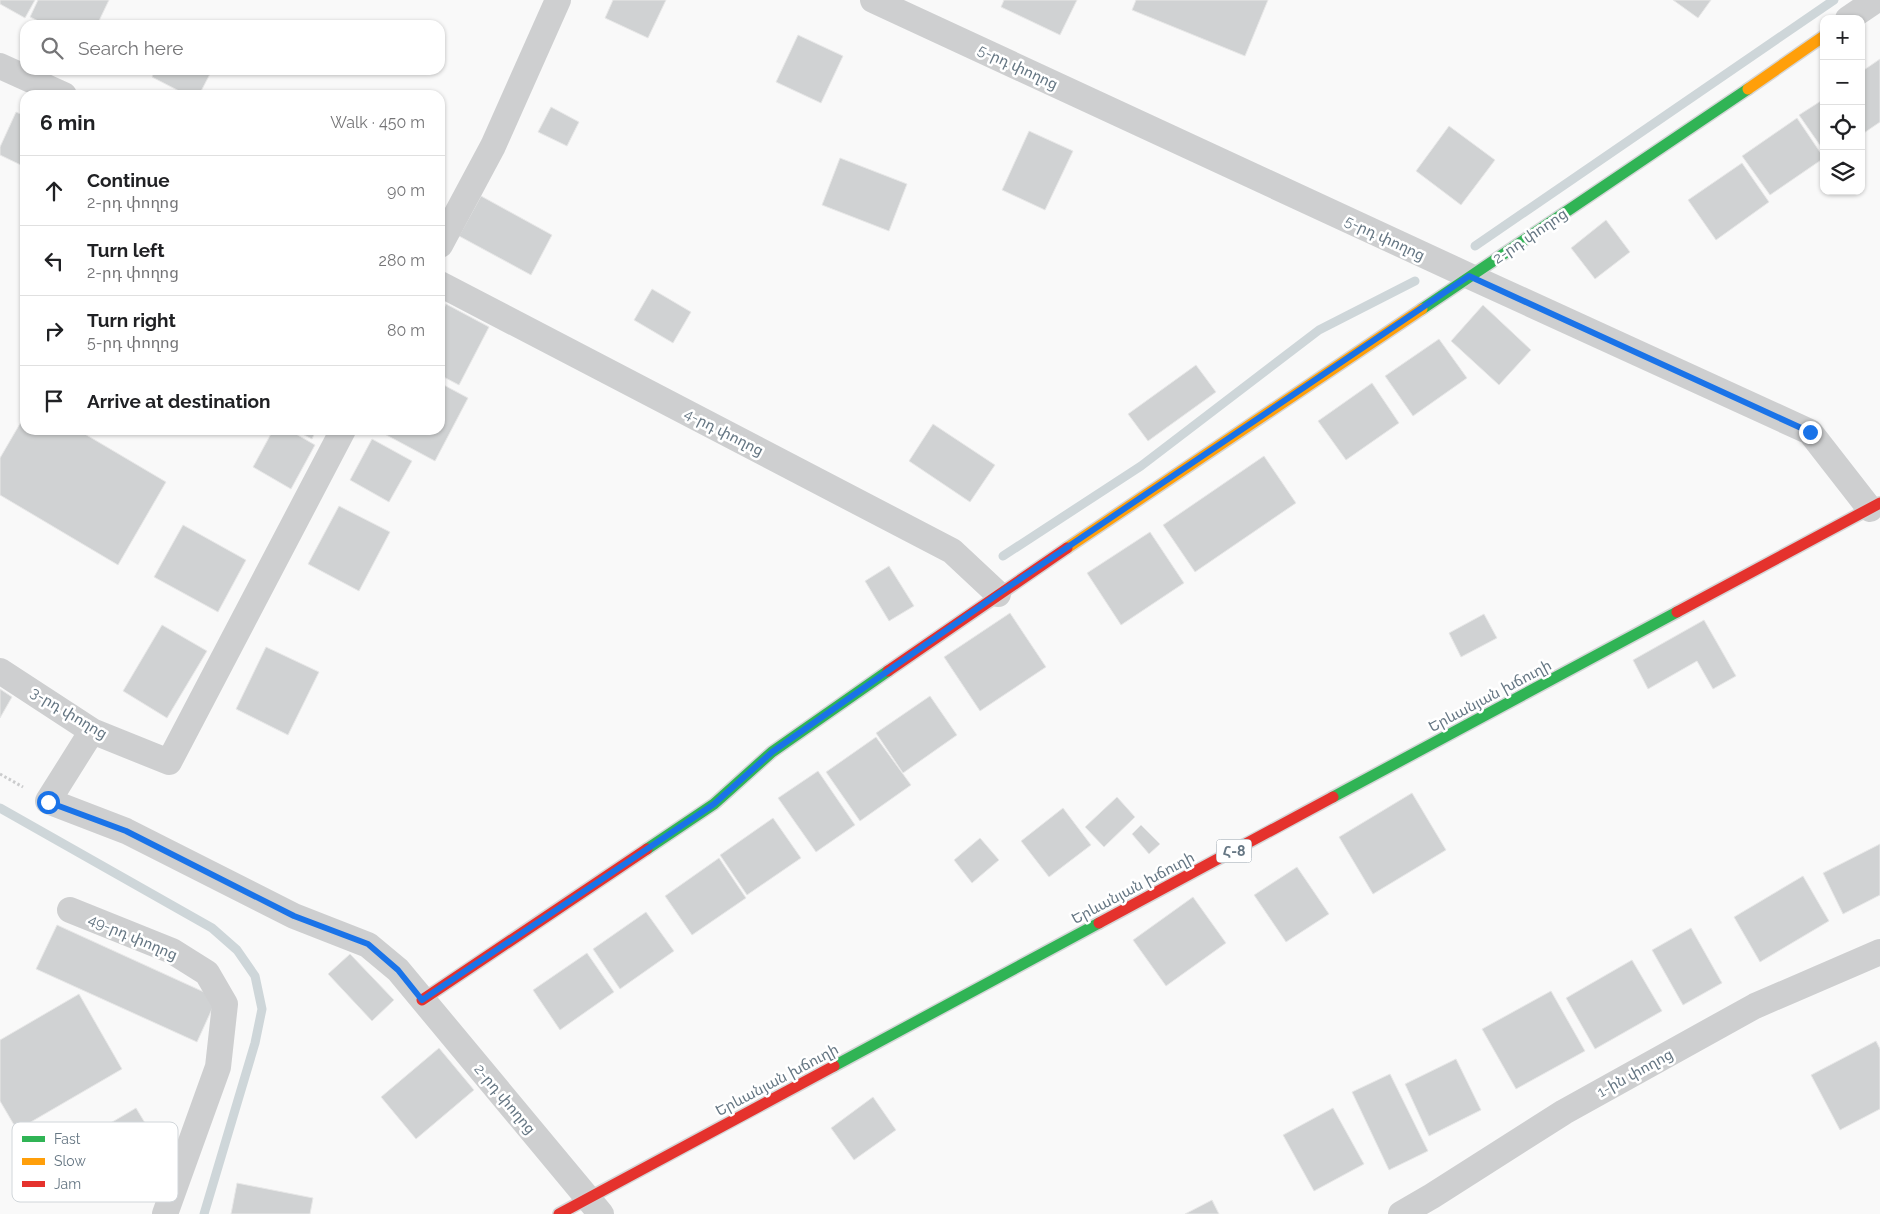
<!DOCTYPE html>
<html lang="en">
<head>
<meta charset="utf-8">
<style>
  :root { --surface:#fff; --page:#f6f6f6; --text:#202124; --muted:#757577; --line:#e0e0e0 }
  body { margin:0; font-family:Raleway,"Noto Sans Armenian",sans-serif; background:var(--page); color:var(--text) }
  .controls { position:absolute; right:15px; top:15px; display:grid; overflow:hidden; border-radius:10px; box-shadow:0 1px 4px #0004 }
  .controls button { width:45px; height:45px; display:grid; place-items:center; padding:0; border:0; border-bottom:1px solid var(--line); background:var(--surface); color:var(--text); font:25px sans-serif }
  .stop { position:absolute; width:15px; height:15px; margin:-11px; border:4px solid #1a73e8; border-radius:50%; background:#fff }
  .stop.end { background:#1a73e8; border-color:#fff; box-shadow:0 1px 5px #0008 }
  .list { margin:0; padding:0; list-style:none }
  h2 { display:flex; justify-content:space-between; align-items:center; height:65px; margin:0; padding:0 20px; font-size:21px }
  h2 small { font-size:16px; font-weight:400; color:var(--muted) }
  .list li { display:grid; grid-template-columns:32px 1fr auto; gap:15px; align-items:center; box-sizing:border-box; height:70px; padding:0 20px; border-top:1px solid var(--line) }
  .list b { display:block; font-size:19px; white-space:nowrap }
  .list p { margin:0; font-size:16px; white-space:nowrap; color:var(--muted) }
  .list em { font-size:16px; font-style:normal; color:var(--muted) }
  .icon { flex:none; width:28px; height:28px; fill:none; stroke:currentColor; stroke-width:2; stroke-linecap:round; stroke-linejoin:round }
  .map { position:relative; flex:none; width:1880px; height:1214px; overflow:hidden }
  .search { position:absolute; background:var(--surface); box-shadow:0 1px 4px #0004; left:20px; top:20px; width:425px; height:55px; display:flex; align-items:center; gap:12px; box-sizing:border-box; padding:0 18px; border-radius:15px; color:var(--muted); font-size:19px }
  .panel { position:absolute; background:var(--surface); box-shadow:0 1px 4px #0004; left:20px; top:90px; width:425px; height:345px; border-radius:15px }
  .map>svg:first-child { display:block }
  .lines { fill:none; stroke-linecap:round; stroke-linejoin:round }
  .stream { stroke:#ced6d9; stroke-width:9 }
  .building { fill:#d0d2d3; stroke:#e8e8e8 }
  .fast-casing { stroke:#d5d6d7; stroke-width:14 }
  .slow-casing { stroke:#d5d6d7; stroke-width:14 }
  .jam-casing { stroke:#d5d6d7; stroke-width:14 }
  .path { stroke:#cbcccd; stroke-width:3; stroke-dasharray:2.5 2.5; stroke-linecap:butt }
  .street { stroke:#cecfd0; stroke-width:26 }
  .fast { stroke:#30b455; stroke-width:11 }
  .slow { stroke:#ff9f0a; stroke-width:11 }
  .jam { stroke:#e5322d; stroke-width:11 }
  .route { stroke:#1a73e8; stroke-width:6 }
  .labels { text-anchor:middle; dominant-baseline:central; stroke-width:5; stroke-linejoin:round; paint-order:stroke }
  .shield { fill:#fff; stroke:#939fa8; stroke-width:1 }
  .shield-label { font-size:14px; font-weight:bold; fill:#657683 }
  .street-label { font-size:15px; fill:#657683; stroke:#fff }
  .key { fill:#fff; stroke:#d1d6da; stroke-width:1 }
  .key-label { font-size:14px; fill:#657683 }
</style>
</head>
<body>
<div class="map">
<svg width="1880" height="1214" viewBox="0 0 1880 1214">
  <rect width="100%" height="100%" fill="#f9f9f9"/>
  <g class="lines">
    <path class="stream" d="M1475,246l359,-246
      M1003,556l138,-90 178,-136 96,-49
      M0,808l212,120 25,22 18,26 7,33 -7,34 -51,171"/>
  </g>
  <path class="building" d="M0,0h35l-10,18 -25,-14z
    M38,0h71l-12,25h-50l-17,-8z
    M613,0h53l-18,38 -43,-20z
    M1004,0h73l-17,35 -59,-28z
    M1136,0h132l-23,56 -113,-46z
    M1673,0h38l-13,18z
    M798,35l45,21 -22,47 -45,-21z
    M1880,59v63l-19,13v-63z
    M155,70h57l-13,25h-12l-35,-18z
    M1824,99v52l-25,-36z
    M551,107l28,15 -12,24 -29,-14z
    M16,112l9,4v51l-25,-12v-8z
    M1797,118l27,40 -54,37 -28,-39z
    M1449,126l46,34 -34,45 -45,-34z
    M1029,131l44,20 -28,59 -43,-20z
    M840,158l67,26 -18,47 -67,-26z
    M1742,163l27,39 -53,38 -28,-40z
    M481,196l71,39 -21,40 -72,-39z
    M1606,220l24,32 -35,27 -24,-31z
    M652,289l39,23 -18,31 -39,-23z
    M446,304l43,23 -30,58 -19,-10v-58z
    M1483,305l48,45 -32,35 -48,-44z
    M1439,339l28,39 -54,38 -28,-40z
    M1196,365l20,27 -68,49 -20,-27z
    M440,383l28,15 -33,63 -56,-30 61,-1z
    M1372,383l27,40 -53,37 -28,-39z
    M25,415v15h53l88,52 -48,83 -118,-70v-37z
    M933,424l62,41 -25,37 -61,-41z
    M273,430h16l26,15 -24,44 -38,-22z
    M295,430h21l-4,9z
    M372,439l40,22 -23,41 -39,-22z
    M1264,456l32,47 -101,69 -32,-47z
    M339,506l51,26 -31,59 -51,-27z
    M183,525l63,35 -28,52 -64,-35z
    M1150,532l34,51 -63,42 -34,-52z
    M889,566l25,40 -25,15 -24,-40z
    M1010,613l36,54 -66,44 -36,-54z
    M1484,614l13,24 -36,19 -12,-24z
    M1704,620l32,56 -23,13 -16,-28 -49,28 -15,-29z
    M162,625l45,26 -40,67 -44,-27z
    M266,647l53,25 -31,63 -52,-26z
    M0,689l12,8 -12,21z
    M930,696l27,39 -54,38 -27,-40z
    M876,737l35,48 -51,36 -34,-49z
    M818,771l37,54 -39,27 -38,-54z
    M1412,793l34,57 -73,44 -34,-57z
    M1117,797l18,20 -31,30 -19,-20z
    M1063,808l28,37 -42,32 -28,-36z
    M773,818l28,40 -54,37 -27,-40z
    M1141,825l19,19 -11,10 -17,-20z
    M980,838l19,22 -27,23 -18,-23z
    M1880,844v51l-37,19 -20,-41z
    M719,858l27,40 -54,37 -27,-39z
    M1297,867l32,47 -43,28 -32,-47z
    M1803,876l26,45 -69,41 -26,-45z
    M1193,897l33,46 -60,43 -33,-46z
    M646,912l28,39 -54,38 -27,-40z
    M57,925l160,73 -20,44 -161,-73z
    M1691,928l31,55 -39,22 -31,-55z
    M587,953l27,39 -54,38 -27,-40z
    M350,954l44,46 -22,21 -44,-47z
    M1632,960l30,51 -67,38 -29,-51z
    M1551,991l34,60 -69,38 -34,-60z
    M79,994l43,75 -105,61 -17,-29v-61z
    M1876,1041l4,8v60l-40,21 -29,-55z
    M439,1048l35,42 -58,49 -35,-42z
    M1456,1059l25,51 -52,26 -24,-52z
    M1390,1074l38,77 -39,19 -37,-78z
    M873,1097l23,33 -42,30 -23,-32z
    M136,1108l29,48 -39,23 -29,-48z
    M1333,1108l31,56 -50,27 -31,-56z
    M237,1183l76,15 -3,16h-79z
    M1212,1200l7,14h-34z"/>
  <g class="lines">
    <defs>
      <path id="fast" d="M1422,309l326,-220
        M1333,797l344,-185
        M647,849l67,-45 58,-52 116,-81
        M834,1066l265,-143"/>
      <path id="slow" d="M1748,89l76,-53
        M1067,548l355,-239"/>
      <path id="jam" d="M1677,612l203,-109
        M888,671l179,-123
        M1099,923l234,-126
        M422,1000l225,-151
        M559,1214l275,-148"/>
    </defs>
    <use href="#fast" class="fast-casing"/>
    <use href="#slow" class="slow-casing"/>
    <use href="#jam" class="jam-casing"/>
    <path class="path" d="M0,774l23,13"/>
    <path class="street" d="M873,0l596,276 341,156 60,77
      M1848,19l28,-19
      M0,66l64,29
      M440,245l53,-99 65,-146
      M440,284l512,267 46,43
      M0,671l92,60 77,31 174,-332
      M92,731l-44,70 78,30 168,85 74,29 30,25 203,244
      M70,910l102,41 35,22 18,31 -7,63 -53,147
      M1401,1214l31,-18 132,-84 191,-106 125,-54"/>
    <use href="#fast" class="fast"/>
    <use href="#slow" class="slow"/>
    <use href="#jam" class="jam"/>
  </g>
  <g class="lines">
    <path class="route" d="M48,802l78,29 168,85 74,28 30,26 24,30 292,-196 58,-52 226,-158 471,-318 341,156"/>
  </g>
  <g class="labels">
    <rect class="shield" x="1216.5" y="839.5" width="35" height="23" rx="4"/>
    <g class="shield-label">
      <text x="1234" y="851">Հ-8</text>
    </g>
    <g class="street-label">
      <text transform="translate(1018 67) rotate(25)">5-րդ փողոց</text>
      <text transform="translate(1530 236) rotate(-34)">2-րդ փողոց</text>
      <text transform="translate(1385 238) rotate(25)">5-րդ փողոց</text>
      <text transform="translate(724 432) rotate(27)">4-րդ փողոց</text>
      <text transform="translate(1490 696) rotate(-28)">Երևանյան խճուղի</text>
      <text transform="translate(69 713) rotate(31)">3-րդ փողոց</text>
      <text transform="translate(1133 888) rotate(-28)">Երևանյան խճուղի</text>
      <text transform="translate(133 937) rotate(23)">49-րդ փողոց</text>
      <text transform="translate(1635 1073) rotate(-29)">1-ին փողոց</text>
      <text transform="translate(777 1080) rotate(-28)">Երևանյան խճուղի</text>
      <text transform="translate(505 1099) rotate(50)">2-րդ փողոց</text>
    </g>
  </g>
  <rect x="12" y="1122" width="166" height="80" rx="8" class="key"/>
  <rect x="22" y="1136" width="23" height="6" fill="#30b455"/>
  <rect x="22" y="1158" width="23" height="7" fill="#ff9f0a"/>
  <rect x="22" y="1181" width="23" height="6" fill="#e5322d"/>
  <g class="key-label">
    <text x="54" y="1144">Fast</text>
    <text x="54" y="1166">Slow</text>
    <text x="54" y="1189">Jam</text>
  </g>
</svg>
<div class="controls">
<button>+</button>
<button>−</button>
<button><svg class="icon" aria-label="locate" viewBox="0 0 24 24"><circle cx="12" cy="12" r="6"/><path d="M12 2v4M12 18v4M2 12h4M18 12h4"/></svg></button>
<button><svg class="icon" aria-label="layers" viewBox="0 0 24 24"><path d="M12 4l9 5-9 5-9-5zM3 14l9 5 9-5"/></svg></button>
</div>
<div class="stop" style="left:48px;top:802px"></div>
<div class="stop end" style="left:1810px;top:432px"></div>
<div class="search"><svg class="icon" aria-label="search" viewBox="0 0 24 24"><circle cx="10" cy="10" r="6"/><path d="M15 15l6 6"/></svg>Search here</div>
<section class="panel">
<h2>6 min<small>Walk · 450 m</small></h2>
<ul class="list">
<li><svg class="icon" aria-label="ahead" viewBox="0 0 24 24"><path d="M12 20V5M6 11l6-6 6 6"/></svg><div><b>Continue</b><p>2-րդ փողոց</p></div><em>90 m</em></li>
<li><svg class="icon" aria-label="left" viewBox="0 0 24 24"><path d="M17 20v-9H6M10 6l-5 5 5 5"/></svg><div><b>Turn left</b><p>2-րդ փողոց</p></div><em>280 m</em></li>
<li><svg class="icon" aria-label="right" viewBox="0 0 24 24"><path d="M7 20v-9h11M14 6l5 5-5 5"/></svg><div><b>Turn right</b><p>5-րդ փողոց</p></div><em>80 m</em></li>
<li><svg class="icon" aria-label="arrive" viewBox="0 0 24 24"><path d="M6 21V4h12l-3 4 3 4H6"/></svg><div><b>Arrive at destination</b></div></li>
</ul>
</section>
</div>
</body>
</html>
